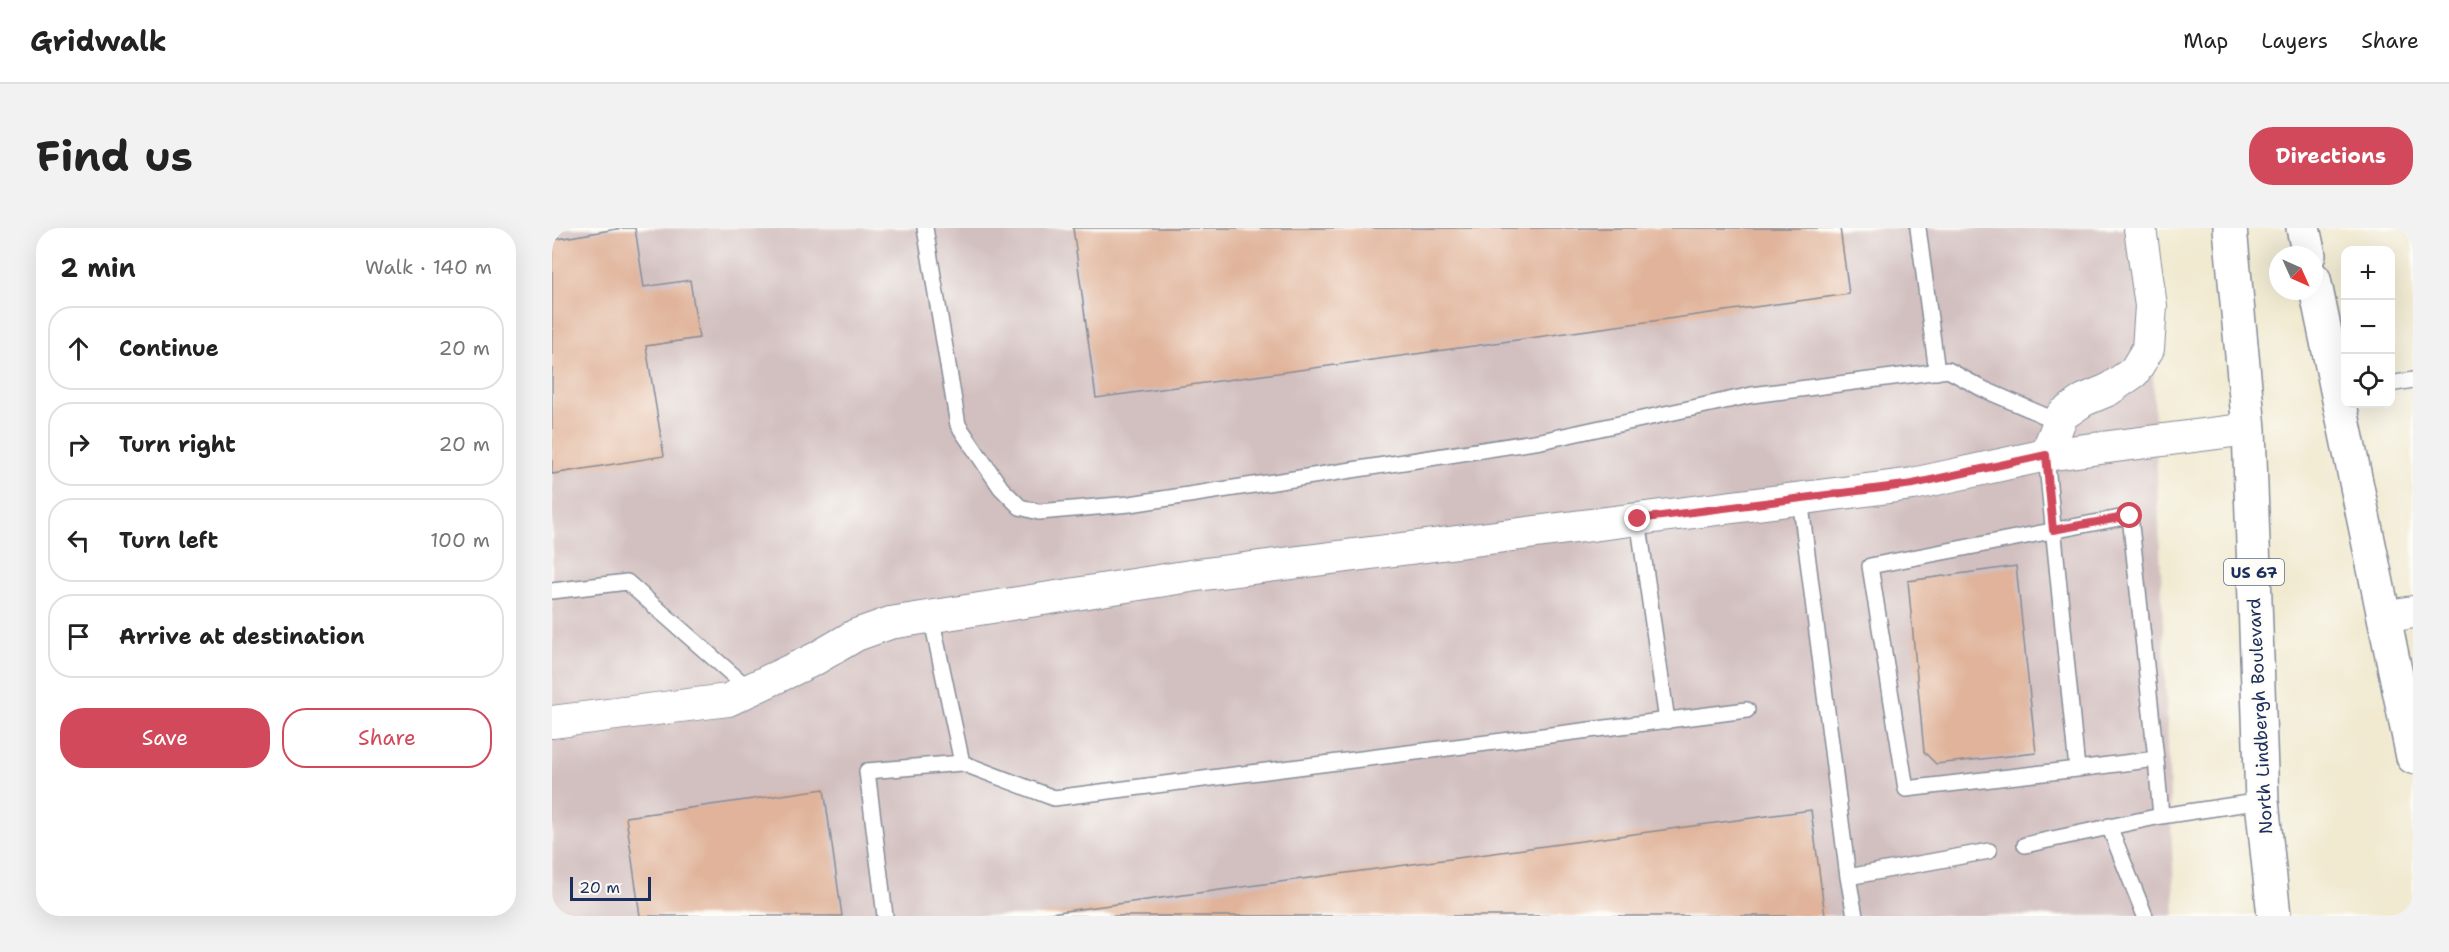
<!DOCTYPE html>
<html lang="en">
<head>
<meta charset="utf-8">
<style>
  :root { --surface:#fff; --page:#f2f2f2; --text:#222; --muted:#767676; --line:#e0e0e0; --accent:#d1495b }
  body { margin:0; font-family:"Shantell Sans",sans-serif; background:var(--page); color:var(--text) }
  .controls { position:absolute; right:18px; top:18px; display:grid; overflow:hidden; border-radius:12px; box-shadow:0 6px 24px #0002 }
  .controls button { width:54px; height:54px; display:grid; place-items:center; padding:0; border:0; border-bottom:2px solid var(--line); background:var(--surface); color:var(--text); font:30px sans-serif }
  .compass { position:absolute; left:1717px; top:18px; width:54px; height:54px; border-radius:50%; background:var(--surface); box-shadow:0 6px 24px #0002; rotate:135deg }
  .scale { position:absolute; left:18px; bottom:15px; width:81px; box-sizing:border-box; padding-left:6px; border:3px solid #1b2f5e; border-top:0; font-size:16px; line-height:21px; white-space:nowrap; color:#1b2f5e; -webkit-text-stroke:4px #fdfcf7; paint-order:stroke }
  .stop { position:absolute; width:18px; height:18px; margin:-14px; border:4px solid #d1495b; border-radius:50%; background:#fff }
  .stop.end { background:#d1495b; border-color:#fff; box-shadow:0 2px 6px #0008 }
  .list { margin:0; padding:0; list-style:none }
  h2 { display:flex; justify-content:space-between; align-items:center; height:78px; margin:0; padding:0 24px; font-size:26px }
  h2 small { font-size:20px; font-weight:400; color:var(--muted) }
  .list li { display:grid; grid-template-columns:39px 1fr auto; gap:18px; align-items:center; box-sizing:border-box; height:84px; margin:0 12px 12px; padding:0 12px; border:2px solid var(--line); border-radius:24px }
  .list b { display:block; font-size:22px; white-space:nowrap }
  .list em { font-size:20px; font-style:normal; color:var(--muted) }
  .actions { display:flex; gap:12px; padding:18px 24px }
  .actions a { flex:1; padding:14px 0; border:2px solid var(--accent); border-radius:24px; text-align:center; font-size:21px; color:var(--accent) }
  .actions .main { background:var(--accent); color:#fff }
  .icon { flex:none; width:33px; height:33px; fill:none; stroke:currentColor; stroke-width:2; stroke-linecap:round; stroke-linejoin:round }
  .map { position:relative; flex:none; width:1861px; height:688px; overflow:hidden; border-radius:24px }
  header { display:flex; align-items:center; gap:36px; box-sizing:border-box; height:84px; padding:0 30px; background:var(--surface); border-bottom:2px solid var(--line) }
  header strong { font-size:28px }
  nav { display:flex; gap:33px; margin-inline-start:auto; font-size:21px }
  .intro { display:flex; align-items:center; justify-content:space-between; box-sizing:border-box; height:144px; padding:0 36px }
  h1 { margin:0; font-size:42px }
  .button { padding:15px 27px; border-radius:24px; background:var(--accent); color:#fff; font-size:21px; font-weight:700 }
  main { display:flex; gap:36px; padding:0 36px }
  aside { flex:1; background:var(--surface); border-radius:24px; box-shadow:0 6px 24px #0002 }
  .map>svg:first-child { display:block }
  .industrial { fill:#d2bfbf }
  .building { fill:#e0b39a }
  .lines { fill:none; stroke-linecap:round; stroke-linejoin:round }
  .service-casing { stroke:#868c98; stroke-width:18 }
  .minor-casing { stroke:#868c98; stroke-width:34 }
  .trunk-casing { stroke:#868c98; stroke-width:36 }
  .service { stroke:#fff; stroke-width:15 }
  .minor { stroke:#fff; stroke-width:32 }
  .trunk { stroke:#fff; stroke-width:33 }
  .route { stroke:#d1495b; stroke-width:8 }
  .labels { text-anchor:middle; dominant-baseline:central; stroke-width:6; stroke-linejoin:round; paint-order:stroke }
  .shield { fill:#fdfcf7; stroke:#5f6c8c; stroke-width:1.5 }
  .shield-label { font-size:16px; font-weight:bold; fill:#1b2f5e }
  .street-label { font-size:18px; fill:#1b2f5e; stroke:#fdfcf7 }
</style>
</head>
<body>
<header>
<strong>Gridwalk</strong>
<nav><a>Map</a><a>Layers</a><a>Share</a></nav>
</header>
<div class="intro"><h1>Find us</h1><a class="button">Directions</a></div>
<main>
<aside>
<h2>2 min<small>Walk · 140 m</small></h2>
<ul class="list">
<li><svg class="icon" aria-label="ahead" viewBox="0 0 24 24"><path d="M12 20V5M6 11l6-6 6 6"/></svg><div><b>Continue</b></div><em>20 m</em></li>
<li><svg class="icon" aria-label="right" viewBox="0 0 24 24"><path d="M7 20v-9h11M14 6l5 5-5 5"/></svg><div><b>Turn right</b></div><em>20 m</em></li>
<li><svg class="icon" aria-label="left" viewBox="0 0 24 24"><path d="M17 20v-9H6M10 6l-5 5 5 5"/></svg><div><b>Turn left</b></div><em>100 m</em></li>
<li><svg class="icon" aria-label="arrive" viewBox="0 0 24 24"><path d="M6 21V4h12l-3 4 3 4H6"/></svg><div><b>Arrive at destination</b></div></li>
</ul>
<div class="actions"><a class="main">Save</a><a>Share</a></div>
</aside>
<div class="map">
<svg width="1861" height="688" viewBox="0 0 1861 688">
  <rect width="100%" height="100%" fill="#fdfcf7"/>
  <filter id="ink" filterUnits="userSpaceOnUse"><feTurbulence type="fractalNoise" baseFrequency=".0167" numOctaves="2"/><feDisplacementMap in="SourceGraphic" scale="12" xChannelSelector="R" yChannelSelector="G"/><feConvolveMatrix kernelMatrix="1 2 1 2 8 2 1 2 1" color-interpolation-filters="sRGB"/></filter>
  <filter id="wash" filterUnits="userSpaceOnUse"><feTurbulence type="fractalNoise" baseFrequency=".008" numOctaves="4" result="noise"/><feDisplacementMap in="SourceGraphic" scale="24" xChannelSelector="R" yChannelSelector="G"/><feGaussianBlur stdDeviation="1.35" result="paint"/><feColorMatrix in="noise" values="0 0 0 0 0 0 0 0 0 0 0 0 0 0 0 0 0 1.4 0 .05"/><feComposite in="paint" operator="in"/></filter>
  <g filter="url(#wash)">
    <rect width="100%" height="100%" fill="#f1ead1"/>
    <path class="industrial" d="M0,0h1595l28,688h-1623z"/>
    <g id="blocks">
      <path class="building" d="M71,0h12l9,59 46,-7 9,58 -53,8 18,110 -112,18v-234z
        M521,0h767l9,66 -753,104z
        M1464,338l20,187 -100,11 -12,-12 -16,-171z
        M272,561l18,127h-202l-14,-99z
        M1259,582l14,106h-789v-1z"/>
    </g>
  </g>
  <g filter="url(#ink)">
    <use href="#blocks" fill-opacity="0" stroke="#868c98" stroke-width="1.5"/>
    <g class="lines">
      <defs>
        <path id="service" d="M373,0l33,197 43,63 19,19 19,5 91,-8 411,-63 211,-46 196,-25 35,19 76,33
          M1366,0l19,144
          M1838,156l23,-4
          M1494,227l31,314 -171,20 -36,-223 260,-50 26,243 -79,10
          M1248,270l48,379 7,39
          M1086,291l29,202
          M0,363l75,-9 123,108
          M379,388l31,147
          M1604,531l5,57
          M1557,598l36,90
          M1473,617l136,-29 101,-15
          M1296,649l141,-26
          M333,688l-18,-145 95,-8 92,35 693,-88"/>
        <path id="minor" d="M1494,227l16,-40 22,-15 24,-10 26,-18 14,-23 3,-43 -11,-78
          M1832,389l29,-5
          M0,494l176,-22 87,-41 41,-24 34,-12 307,-48 716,-91 133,-29 203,-26"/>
        <path id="trunk" d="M1678,0l19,201 13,372 12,115
          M1751,0l6,27
          M1762,51l99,478"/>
      </defs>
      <use href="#service" class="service-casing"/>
      <use href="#minor" class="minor-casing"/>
      <use href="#trunk" class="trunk-casing"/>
      <use href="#service" class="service"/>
      <use href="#minor" class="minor"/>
      <use href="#trunk" class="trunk"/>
    </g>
  </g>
  <g class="lines" filter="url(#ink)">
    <path class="route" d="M1086,291l275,-35 133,-29 7,75 77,-14"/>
  </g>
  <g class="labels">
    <rect class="shield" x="1672" y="331" width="60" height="26" rx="4.5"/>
    <g class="shield-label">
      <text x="1702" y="344">US 67</text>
    </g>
    <g class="street-label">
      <text transform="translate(1708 488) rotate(-93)">North Lindbergh Boulevard</text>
    </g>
  </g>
</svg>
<div class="controls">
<button>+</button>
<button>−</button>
<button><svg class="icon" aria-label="locate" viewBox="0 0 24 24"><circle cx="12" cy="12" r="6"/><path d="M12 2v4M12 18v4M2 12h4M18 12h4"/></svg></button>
</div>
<svg class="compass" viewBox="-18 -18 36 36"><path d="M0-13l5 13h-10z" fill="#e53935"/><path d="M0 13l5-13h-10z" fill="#767676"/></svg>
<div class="scale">20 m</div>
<div class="stop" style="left:1578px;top:288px"></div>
<div class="stop end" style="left:1086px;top:291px"></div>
</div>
</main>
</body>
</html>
